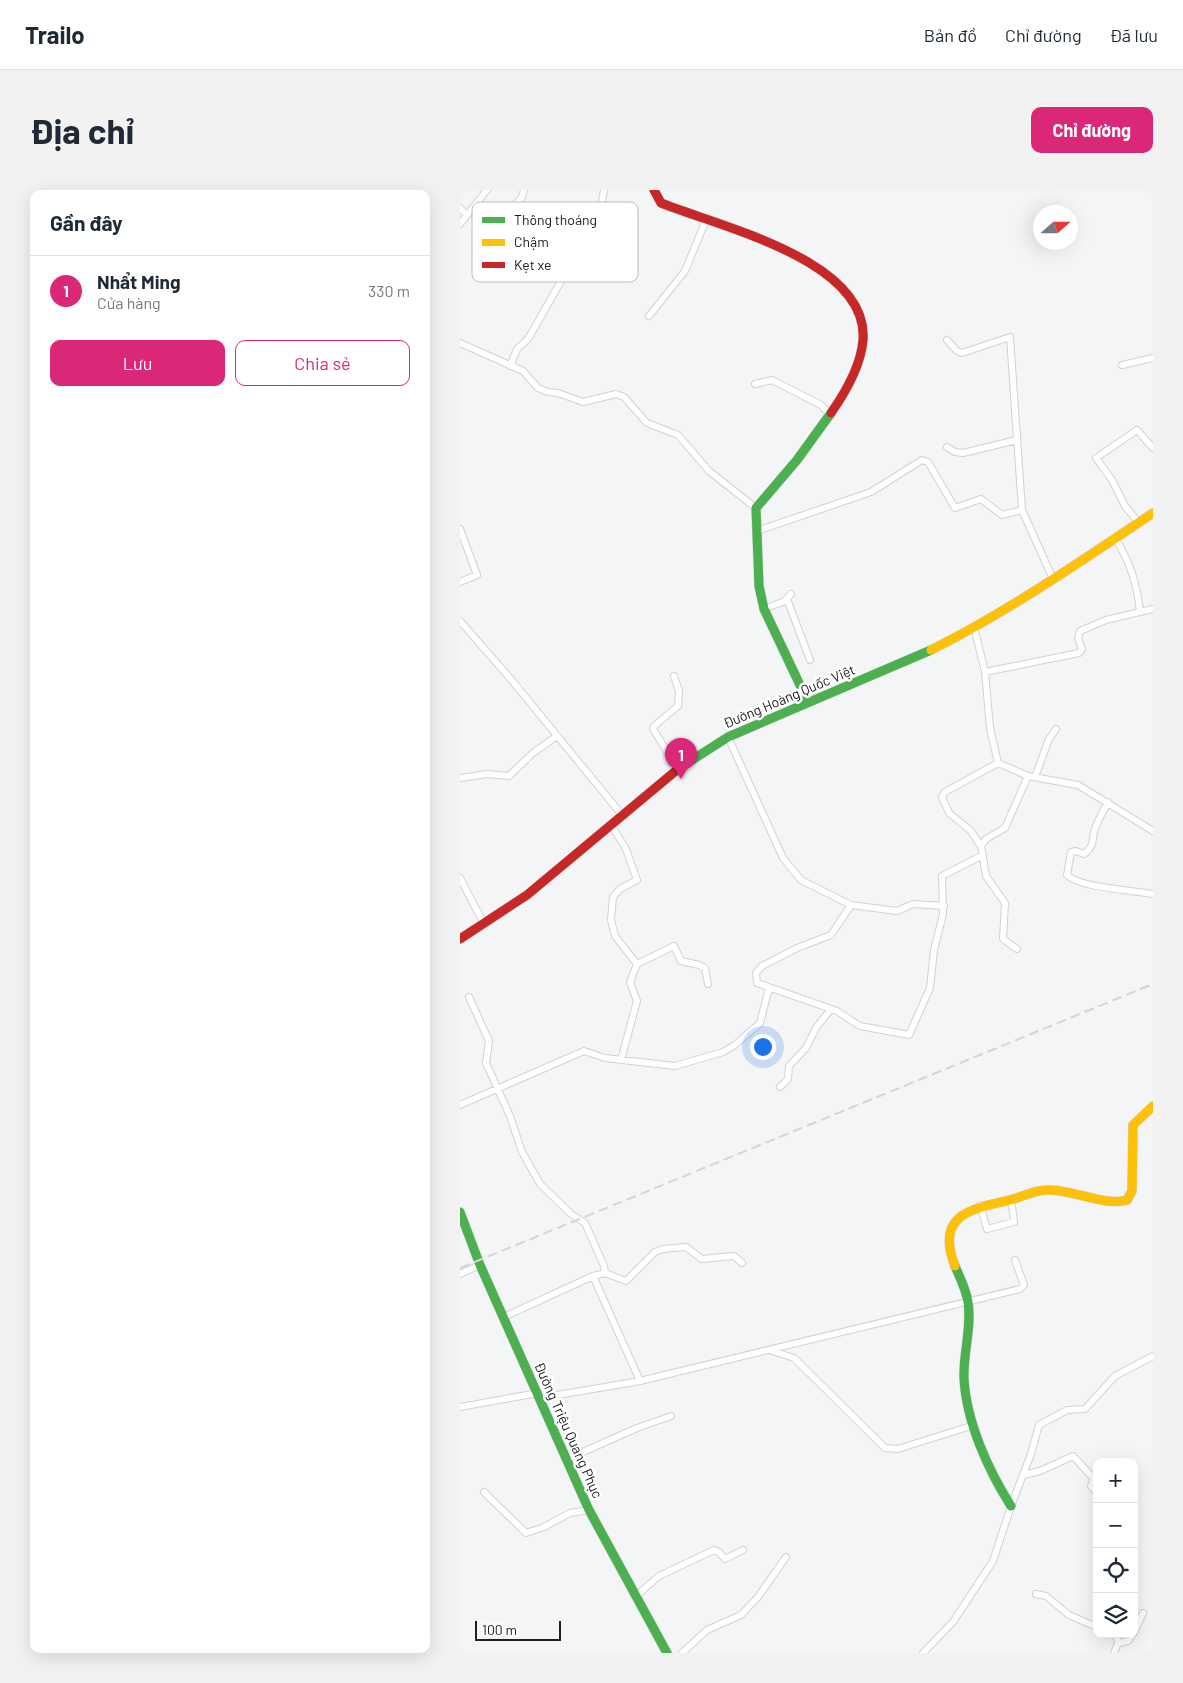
<!DOCTYPE html>
<html lang="vi">
<head>
<meta charset="utf-8">
<style>
  :root { --surface:#fff; --page:#f2f2f3; --text:#1f2937; --muted:#747a83; --line:#e0e1e3; --accent:#db2777 }
  body { margin:0; font-family:Barlow,sans-serif; background:var(--page); color:var(--text) }
  .controls { position:absolute; right:15px; bottom:15px; display:grid; overflow:hidden; border-radius:10px; box-shadow:0 5px 20px #0002 }
  .controls button { width:45px; height:45px; display:grid; place-items:center; padding:0; border:0; border-bottom:1px solid var(--line); background:var(--surface); color:var(--text); font:25px sans-serif }
  .compass { position:absolute; left:573px; top:15px; width:45px; height:45px; border-radius:50%; background:var(--surface); box-shadow:0 5px 20px #0002; rotate:69deg }
  .scale { position:absolute; left:15px; bottom:12px; width:86px; box-sizing:border-box; padding-left:5px; border:2px solid #202021; border-top:0; font-size:14px; line-height:18px; white-space:nowrap; color:#202021; -webkit-text-stroke:4px #fff; paint-order:stroke }
  .you { position:absolute; left:302px; top:856px; width:18px; height:18px; margin:-12px; border:4px solid #fff; border-radius:50%; background:#1a73e8; box-shadow:0 0 0 8px #1a73e833 }
  .badge { display:grid; place-items:center; width:32px; height:32px; border-radius:50%; background:var(--accent); color:#fff; font-size:16px; font-weight:700 }
  .pin { position:absolute; translate:-50% -41px; filter:drop-shadow(0 1px 2px #0008) }
  .pin::after { content:''; position:absolute; top:26px; width:18px; height:15px; background:inherit; clip-path:polygon(0 0,100% 0,50% 100%) }
  .list { margin:0; padding:0; list-style:none }
  h2 { display:flex; justify-content:space-between; align-items:center; height:65px; margin:0; padding:0 20px; font-size:21px }
  h2 small { font-size:16px; font-weight:400; color:var(--muted) }
  .list li { display:grid; grid-template-columns:32px 1fr auto; gap:15px; align-items:center; box-sizing:border-box; height:70px; padding:0 20px; border-top:1px solid var(--line) }
  .list b { display:block; font-size:19px; white-space:nowrap }
  .list p { margin:0; font-size:16px; white-space:nowrap; color:var(--muted) }
  .list em { font-size:16px; font-style:normal; color:var(--muted) }
  .actions { display:flex; gap:10px; padding:15px 20px }
  .actions a { flex:1; padding:11px 0; border:1px solid var(--accent); border-radius:10px; text-align:center; font-size:18px; color:var(--accent) }
  .actions .main { background:var(--accent); color:#fff }
  .icon { flex:none; width:28px; height:28px; fill:none; stroke:currentColor; stroke-width:2; stroke-linecap:round; stroke-linejoin:round }
  .map { position:relative; flex:none; width:693px; height:1463px; overflow:hidden; border-radius:10px }
  header { display:flex; align-items:center; gap:30px; box-sizing:border-box; height:70px; padding:0 25px; background:var(--surface); border-bottom:1px solid var(--line) }
  header strong { font-size:24px }
  nav { display:flex; gap:28px; margin-inline-start:auto; font-size:18px }
  .intro { display:flex; align-items:center; justify-content:space-between; box-sizing:border-box; height:120px; padding:0 30px }
  h1 { margin:0; font-size:35px }
  .button { padding:12px 22px; border-radius:10px; background:var(--accent); color:#fff; font-size:18px; font-weight:700 }
  main { display:flex; gap:30px; padding:0 30px }
  aside { flex:1; background:var(--surface); border-radius:10px; box-shadow:0 5px 20px #0002 }
  .map>svg:first-child { display:block }
  .lines { fill:none; stroke-linecap:round; stroke-linejoin:round }
  .street-casing { stroke:#d1d2d4; stroke-width:8 }
  .fast-casing { stroke:#d1d2d4; stroke-width:10 }
  .slow-casing { stroke:#d1d2d4; stroke-width:10 }
  .jam-casing { stroke:#d1d2d4; stroke-width:10 }
  .street { stroke:#fdfefe; stroke-width:6 }
  .fast { stroke:#4caf50; stroke-width:9 }
  .slow { stroke:#ffc107; stroke-width:9 }
  .jam { stroke:#c62828; stroke-width:9 }
  .rail { stroke:#d5d5d6; stroke-width:2; stroke-dasharray:10 5; stroke-linecap:butt }
  .labels { text-anchor:middle; dominant-baseline:central; stroke-width:5; stroke-linejoin:round; paint-order:stroke }
  .street-label { font-size:14px; fill:#202021; stroke:#fff }
  .key { fill:#fff; stroke:#bcbcbc; stroke-width:1 }
  .key-label { font-size:14px; fill:#202021 }
</style>
</head>
<body>
<header>
<strong>Trailo</strong>
<nav><a>Bản đồ</a><a>Chỉ đường</a><a>Đã lưu</a></nav>
</header>
<div class="intro"><h1>Địa chỉ</h1><a class="button">Chỉ đường</a></div>
<main>
<aside>
<h2>Gần đây<small></small></h2>
<ul class="list">
<li><span class="badge">1</span><div><b>Nhẩt Ming</b><p>Cửa hàng</p></div><em>330 m</em></li>
</ul>
<div class="actions"><a class="main">Lưu</a><a>Chia sẻ</a></div>
</aside>
<div class="map">
<svg width="693" height="1463" viewBox="0 0 693 1463">
  <rect width="100%" height="100%" fill="#f4f5f7"/>
  <g class="lines">
    <defs>
      <path id="street" d="M0,18l7,7
        M45,26l17,-19 2,-7
        M0,34l27,-34
        M189,126l36,-45 21,-51
        M487,150l10,11 5,2 48,-16 12,173 31,69
        M0,153l63,28 15,17 10,4 10,1 25,9 33,-8 8,3 23,26 31,12 31,36 47,37
        M662,175l31,-7
        M50,176l7,-17 11,-10 72,-126 4,-23
        M295,194l17,-4 49,25 10,11
        M487,257l8,5 8,1 54,-13
        M678,332l-13,-16 -13,-26 -16,-22 41,-28 16,18
        M0,339l17,46 -17,7
        M297,341l114,-39 51,-32 6,2 27,46 26,-9 21,16 20,-5
        M655,348c15,24 22,45 25,74
        M327,409l23,61
        M304,419l21,-8 6,-7
        M0,431l49,56 113,138
        M514,437l11,45 5,56 8,35
        M525,482l94,-19 3,-4 -4,-11 2,-7 26,-11 47,-11
        M214,486l5,15 -1,15 -24,20 -1,3 25,40
        M268,547l55,121 18,22 50,25 46,6 16,-7 31,2
        M538,573l-53,29 -3,5 7,16 22,18 10,15 5,30 19,27 -2,36 14,10
        M538,573l30,13 50,9 75,46
        M575,587l14,-38 7,-10
        M0,588l27,-4 22,2 24,-23 24,-17
        M648,612c-5,9 -10,18 -13,27 -4,10 1,16 -11,25l-8,-3 -5,1 -4,23c13,13 66,15 86,19
        M151,635l15,24 11,31 -17,9 -7,8 -2,23 4,16 22,28 -7,18 7,19 -16,59
        M521,656l5,-7 19,-11 23,-52
        M0,688l24,46
        M391,715l-20,30 -34,13 -35,18 -6,7 1,10 80,28 23,15 49,9 21,-47 4,-38 9,-36 -1,-38 41,-21
        M177,774l37,-18 7,15 18,4 6,3 3,16
        M9,807l20,44 -3,22 24,53 12,36 18,32 31,30 14,9 19,43 1,7
        M320,897l8,-8 1,-13 17,-18 10,-20 15,-19
        M0,915l124,-54 21,7 70,8 48,-14 12,-7 25,-22 9,-35
        M520,1015l7,24 27,-7 -3,-23
        M0,1084l20,-9
        M133,1086l12,-3 21,8 29,-29 8,-3 23,-2 16,12 32,-3 8,7
        M44,1127l89,-41 47,105
        M312,1161l22,7 91,90 13,1 76,-24
        M80,1208l100,-17 380,-92 4,-4 -9,-25
        M0,1217l78,-14
        M107,1269l70,-31 34,-12
        M563,1285l17,-4 33,-15 21,23 -3,7 6,7
        M24,1302l42,41 18,-6 26,-14 19,-3
        M576,1404l10,2 23,19 28,12
        M176,1406l23,-20 55,-26 5,2 6,7 18,-9
        M674,1442l9,-19
        M652,1444l5,4 1,5 -4,10
        M658,1453l10,-2 5,-7
        M222,1463l25,-23 34,-15 17,-18 28,-40
        M463,1463l30,-31 40,-61 18,-55 20,-52 8,-29 28,-15 18,-1 30,-33 38,-20"/>
      <path id="fast" d="M348,512l-44,-93 -5,-23 -3,-78 41,-48 34,-47
        M218,579l50,-32 203,-87
        M0,1022l20,53 109,245 78,143
        M495,1076c5,12 11,23 13,36 4,25 -5,51 -4,76 2,43 24,92 47,128"/>
      <path id="slow" d="M471,460c78,-39 150,-89 222,-137
        M495,1076c-20,-51 15,-57 55,-66 15,-4 26,-11 41,-10 25,1 53,16 76,10l5,-9 1,-66 20,-19"/>
      <path id="jam" d="M194,0l7,13c57,23 208,57 202,137 -2,26 -18,53 -32,73
        M0,749l67,-44 151,-126"/>
    </defs>
    <use href="#street" class="street-casing"/>
    <use href="#fast" class="fast-casing"/>
    <use href="#slow" class="slow-casing"/>
    <use href="#jam" class="jam-casing"/>
    <use href="#street" class="street"/>
    <use href="#fast" class="fast"/>
    <use href="#slow" class="slow"/>
    <use href="#jam" class="jam"/>
    <path class="rail" d="M0,1078l693,-284"/>
  </g>
  <g class="labels">
    <g class="street-label">
      <text transform="translate(329 506) rotate(-23)">Đường Hoàng Quốc Việt</text>
      <text transform="translate(109 1240) rotate(66)">Đường Triệu Quang Phục</text>
    </g>
  </g>
  <rect x="12" y="12" width="166" height="80" rx="8" class="key"/>
  <rect x="22" y="27" width="23" height="6" fill="#4caf50"/>
  <rect x="22" y="49" width="23" height="7" fill="#ffc107"/>
  <rect x="22" y="72" width="23" height="6" fill="#c62828"/>
  <g class="key-label">
    <text x="54" y="35">Thông thoáng</text>
    <text x="54" y="57">Chậm</text>
    <text x="54" y="80">Kẹt xe</text>
  </g>
</svg>
<div class="controls">
<button>+</button>
<button>−</button>
<button><svg class="icon" aria-label="locate" viewBox="0 0 24 24"><circle cx="12" cy="12" r="6"/><path d="M12 2v4M12 18v4M2 12h4M18 12h4"/></svg></button>
<button><svg class="icon" aria-label="layers" viewBox="0 0 24 24"><path d="M12 4l9 5-9 5-9-5zM3 14l9 5 9-5"/></svg></button>
</div>
<svg class="compass" viewBox="-18 -18 36 36"><path d="M0-13l5 13h-10z" fill="#e53935"/><path d="M0 13l5-13h-10z" fill="#747a83"/></svg>
<div class="scale">100 m</div>
<div class="you"></div>
<div class="pin badge" style="left:221px;top:589px">1</div>
</div>
</main>
</body>
</html>
